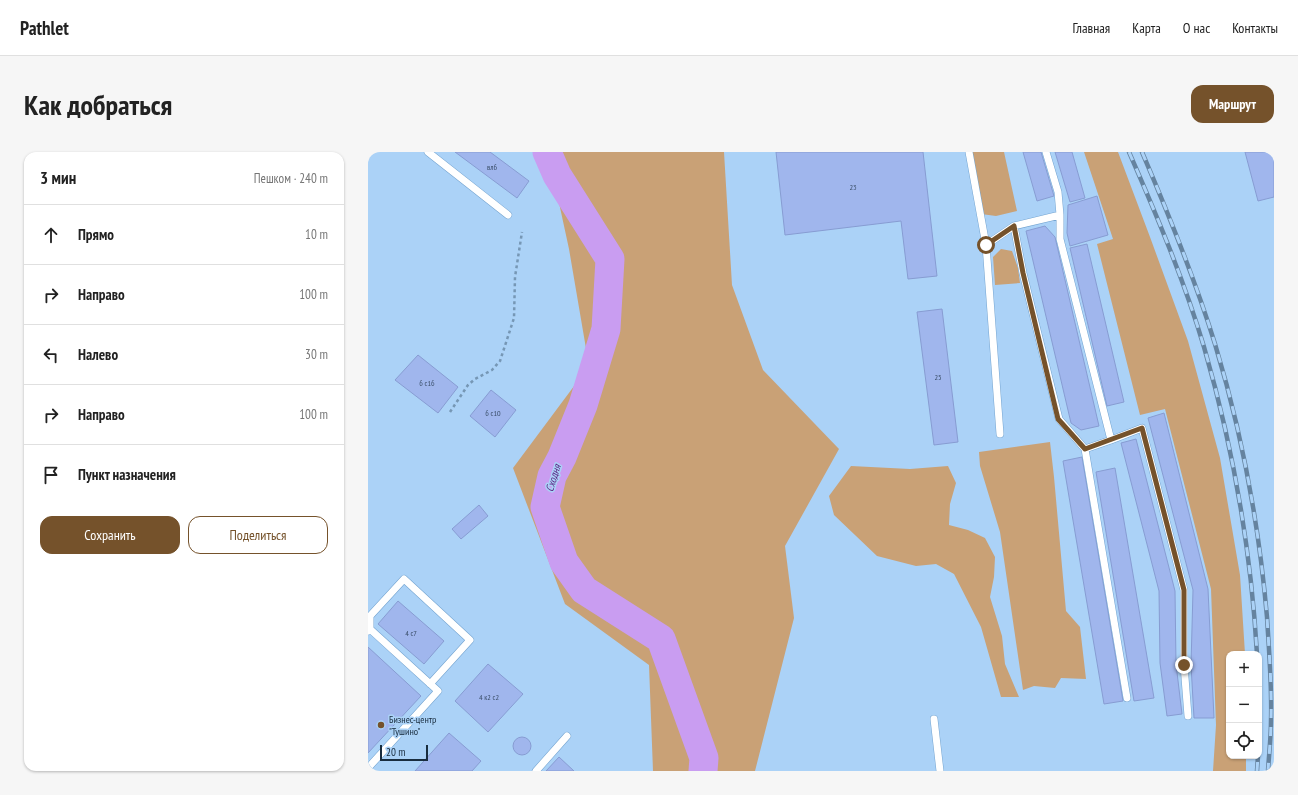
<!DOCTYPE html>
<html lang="ru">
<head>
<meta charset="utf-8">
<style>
  :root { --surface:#fff; --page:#f6f6f6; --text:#222; --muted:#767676; --line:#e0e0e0; --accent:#75522b }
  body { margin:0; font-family:"PT Sans Narrow",sans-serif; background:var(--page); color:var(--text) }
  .controls { position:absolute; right:12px; bottom:12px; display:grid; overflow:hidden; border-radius:8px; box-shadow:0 1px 3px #0004 }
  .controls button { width:36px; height:36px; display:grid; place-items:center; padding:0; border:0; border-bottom:1px solid var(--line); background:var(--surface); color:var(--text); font:20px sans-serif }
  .scale { position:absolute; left:12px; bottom:10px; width:48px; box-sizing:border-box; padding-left:4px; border:2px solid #192d3f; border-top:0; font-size:11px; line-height:14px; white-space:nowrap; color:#192d3f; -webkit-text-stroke:3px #abd2f7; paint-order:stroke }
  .stop { position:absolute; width:12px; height:12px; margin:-9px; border:3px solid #75522b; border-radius:50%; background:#fff }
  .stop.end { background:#75522b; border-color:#fff; box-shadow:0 1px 4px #0008 }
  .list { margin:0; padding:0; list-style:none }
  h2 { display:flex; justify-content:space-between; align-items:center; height:52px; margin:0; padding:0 16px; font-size:17px }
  h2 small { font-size:13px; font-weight:400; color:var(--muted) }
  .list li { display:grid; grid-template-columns:26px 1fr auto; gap:12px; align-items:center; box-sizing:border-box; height:60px; padding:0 16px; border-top:1px solid var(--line) }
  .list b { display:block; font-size:15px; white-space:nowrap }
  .list em { font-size:13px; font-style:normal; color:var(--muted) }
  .actions { display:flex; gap:8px; padding:12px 16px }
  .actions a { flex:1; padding:9px 0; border:1px solid var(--accent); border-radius:12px; text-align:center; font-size:14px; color:var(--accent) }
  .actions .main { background:var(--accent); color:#fff }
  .icon { flex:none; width:22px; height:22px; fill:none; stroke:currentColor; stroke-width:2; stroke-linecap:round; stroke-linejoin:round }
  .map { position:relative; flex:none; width:906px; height:619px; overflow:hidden; border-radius:12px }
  header { display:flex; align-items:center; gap:24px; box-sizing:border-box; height:56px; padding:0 20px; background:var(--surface); border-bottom:1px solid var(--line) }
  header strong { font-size:19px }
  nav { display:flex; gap:22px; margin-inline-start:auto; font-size:14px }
  .intro { display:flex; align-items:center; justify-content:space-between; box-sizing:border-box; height:96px; padding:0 24px }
  h1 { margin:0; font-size:28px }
  .button { padding:10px 18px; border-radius:12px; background:var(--accent); color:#fff; font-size:14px; font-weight:700 }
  main { display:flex; gap:24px; padding:0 24px }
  aside { flex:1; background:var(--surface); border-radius:12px; box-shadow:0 1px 3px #0004 }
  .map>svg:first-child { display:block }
  .green { fill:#c9a176 }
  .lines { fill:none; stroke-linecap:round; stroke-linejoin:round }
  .river { stroke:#c99df1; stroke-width:29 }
  .building { fill:#a0b6ed; stroke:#879cd2 }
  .lane-casing { stroke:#74a4d0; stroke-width:8 }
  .path { stroke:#7697b5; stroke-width:2.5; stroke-dasharray:3 3; stroke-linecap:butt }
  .lane { stroke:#fff; stroke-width:7 }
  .rail-casing { stroke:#65839f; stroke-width:4.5 }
  .rail { stroke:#abd2f7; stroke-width:3; stroke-dasharray:9; stroke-linecap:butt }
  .route { stroke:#75522b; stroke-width:5 }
  .poi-dot { fill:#75522b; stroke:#abd2f7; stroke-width:1.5 }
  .labels { text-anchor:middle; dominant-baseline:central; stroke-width:3; stroke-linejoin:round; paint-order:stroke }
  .number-label { font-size:8px; fill:#3b4f6a }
  .poi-label { font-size:10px; fill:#192d3f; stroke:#abd2f7; text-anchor:start }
  .water-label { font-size:11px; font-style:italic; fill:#591f7f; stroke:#abd2f7 }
</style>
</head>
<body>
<header>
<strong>Pathlet</strong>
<nav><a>Главная</a><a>Карта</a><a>О нас</a><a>Контакты</a></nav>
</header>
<div class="intro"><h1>Как добраться</h1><a class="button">Маршрут</a></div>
<main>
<aside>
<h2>3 мин<small>Пешком · 240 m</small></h2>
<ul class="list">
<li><svg class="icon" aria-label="ahead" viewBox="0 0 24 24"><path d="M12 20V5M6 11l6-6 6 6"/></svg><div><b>Прямо</b></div><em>10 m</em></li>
<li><svg class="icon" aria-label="right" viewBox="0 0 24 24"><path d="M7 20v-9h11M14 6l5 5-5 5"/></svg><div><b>Направо</b></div><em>100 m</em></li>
<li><svg class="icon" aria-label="left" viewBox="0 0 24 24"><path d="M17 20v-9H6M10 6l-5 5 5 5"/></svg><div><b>Налево</b></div><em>30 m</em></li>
<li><svg class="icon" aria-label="right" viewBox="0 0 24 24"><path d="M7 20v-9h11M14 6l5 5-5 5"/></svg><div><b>Направо</b></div><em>100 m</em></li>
<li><svg class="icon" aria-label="arrive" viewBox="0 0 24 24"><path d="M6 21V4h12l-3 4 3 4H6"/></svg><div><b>Пункт назначения</b></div></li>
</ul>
<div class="actions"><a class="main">Сохранить</a><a>Поделиться</a></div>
</aside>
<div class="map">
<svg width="906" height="619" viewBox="0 0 906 619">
  <rect width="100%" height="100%" fill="#abd2f7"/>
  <path class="green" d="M180,0h176l8,133 31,85 76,79 -54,97 9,72 -39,153h-102l-4,-106 -84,-61 -52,-136 76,-102 -20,-117z
    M604,0h32l13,59 -21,5 -15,-2z
    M716,0h34l32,85 38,104 32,117 20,117 5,79h-16v102h17v15h-33l3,-46 -5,-136 -46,-180 -25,6 -43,-171 16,-5z
    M633,97l11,2 6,17 2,15 -25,2 -2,-28z
    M682,290l4,35 12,134 14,16 6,52 -25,-1 -6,10 -21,-2 -11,4 -23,-158 -20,-66 -1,-14z
    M483,314l59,3 38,-3 8,17 -6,21 -1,21 19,5 17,8 10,19 -1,20 -4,20 12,39 3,28 14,33h-18l-20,-70 -27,-53 -18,-10 -20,2 -39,-10 -43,-41 -5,-19z"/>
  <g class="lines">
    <path class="river" d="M179,0l10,23 53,84 -4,70 -23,76 -21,52 -10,19 -7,31 19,55 20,28 77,49 43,119 -1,13"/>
  </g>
  <path class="building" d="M87,0h35l39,29 -12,17z
    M408,0h147l14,124 -29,3 -7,-58 -116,14z
    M655,0h18l13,44 -17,5z
    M687,0h17l13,46 -15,4z
    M877,0h29v45l-16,4z
    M729,44l11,39 -38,11 -3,-13 1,-28z
    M677,74l10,11 44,189 -18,4 -10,-7 -45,-192z
    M719,92l37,158 -17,4 -37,-158z
    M574,157l16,133 -24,3 -17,-133z
    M50,203l40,32 -20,26 -43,-33z
    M123,238l25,20 -21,27 -25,-21z
    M796,261l44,176 6,129h-20l-3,-53 2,-75 -45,-172z
    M768,287l39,152 1,73 6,50 -15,2 -7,-53 -1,-72 -38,-148z
    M714,305l41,244 -19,3 -41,-243z
    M747,316l39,230 -20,3 -38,-229z
    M111,353l9,11 -27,23 -9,-10z
    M30,449l46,40 -20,23 -46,-40z
    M0,495l53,49 -53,57z
    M120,512l35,30 -35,38 -33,-31z
    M81,581l32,28 -9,10h-57z
    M145 594a9 9 0 1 1 18 0a9 9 0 1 1-18 0Z
    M191,605l15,14h-28z"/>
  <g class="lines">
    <defs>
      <path id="lane" d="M60,0l80,63
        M601,0l17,93 14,189
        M692,63v24l51,201 31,-12 42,162v75l4,51
        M646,74l9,47 36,146 26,30
        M618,93l28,-19 46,-11 -2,-23 -12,-40
        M743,288l-26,9 42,249
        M2,477v-13l34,-37 66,61 -40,44
        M0,479l2,-2 68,62 -70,77
        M566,567l6,52
        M168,619l31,-35"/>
    </defs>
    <use href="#lane" class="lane-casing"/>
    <path class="path" d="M82,260l18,-27 7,-6 17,-9 8,-9 14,-43 1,-41 7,-45"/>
    <use href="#lane" class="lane"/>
    <defs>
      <path id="rail" d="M761,0c28,64 55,128 75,195 29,100 47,203 53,307
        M774,0c27,63 53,127 73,192 27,89 44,181 52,273 2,34 5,69 4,103 0,17 -2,34 -3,51
        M891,556v22
        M889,619l1,-15"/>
    </defs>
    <use href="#rail" class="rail-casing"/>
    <use href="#rail" class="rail"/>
  </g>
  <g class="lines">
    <path class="route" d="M618,93l28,-19 9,47 35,146 27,30 57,-21 42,162v75"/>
  </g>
  <circle class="poi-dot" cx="13" cy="573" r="4"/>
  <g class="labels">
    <g class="number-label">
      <text x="124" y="15">вл6</text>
      <text x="485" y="35">23</text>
      <text x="570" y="225">25</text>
      <text x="59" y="231">6 с16</text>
      <text x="125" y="261">6 с10</text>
      <text x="43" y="481">4 с7</text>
      <text x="121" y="545">4 к2 с2</text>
    </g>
    <g class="poi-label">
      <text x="21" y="567">Бизнес-центр<tspan x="21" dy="12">"Тушино"</tspan></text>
    </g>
    <g class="water-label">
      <text transform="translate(185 326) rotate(-73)">Сходня</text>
    </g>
  </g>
</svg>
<div class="controls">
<button>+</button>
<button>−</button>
<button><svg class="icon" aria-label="locate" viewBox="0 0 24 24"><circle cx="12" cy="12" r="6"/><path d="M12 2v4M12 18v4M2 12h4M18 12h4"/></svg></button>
</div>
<div class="scale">20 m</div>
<div class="stop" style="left:618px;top:93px"></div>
<div class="stop end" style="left:816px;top:513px"></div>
</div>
</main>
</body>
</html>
